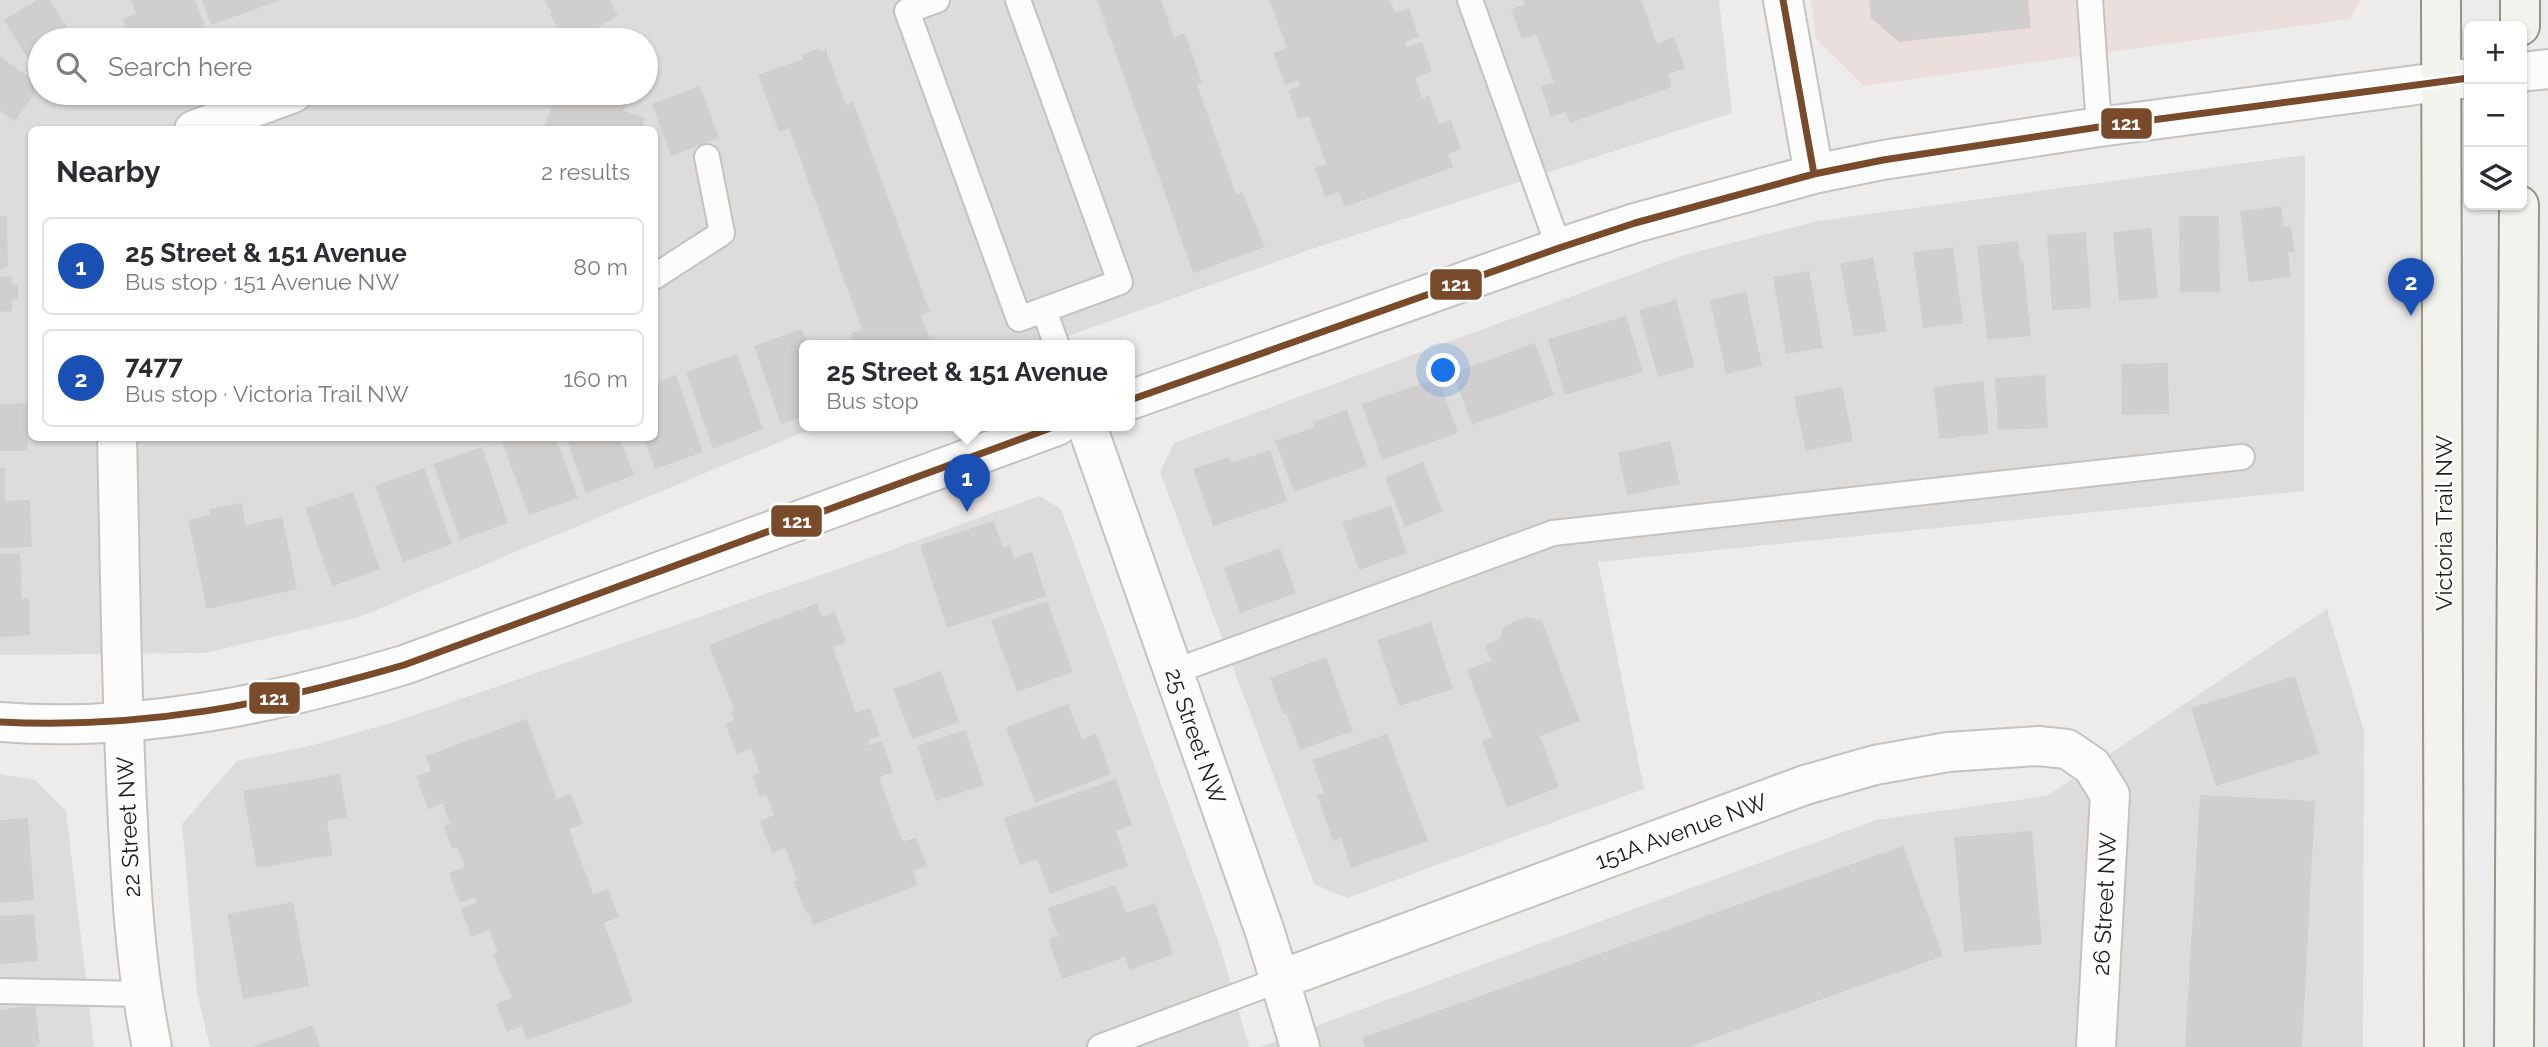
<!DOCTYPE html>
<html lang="en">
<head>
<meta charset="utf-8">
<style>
  :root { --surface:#fff; --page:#f2f2f3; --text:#2b2b33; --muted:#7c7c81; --line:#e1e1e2; --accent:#db2777 }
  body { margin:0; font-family:Raleway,sans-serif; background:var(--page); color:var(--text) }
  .controls { position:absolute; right:21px; top:21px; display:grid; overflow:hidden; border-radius:10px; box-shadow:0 2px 5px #0004 }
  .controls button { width:63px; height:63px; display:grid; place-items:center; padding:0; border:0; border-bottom:2px solid var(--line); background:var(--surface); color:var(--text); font:35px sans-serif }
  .you { position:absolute; left:1444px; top:371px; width:24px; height:24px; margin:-18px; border:5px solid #fff; border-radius:50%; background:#1a73e8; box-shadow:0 0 0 10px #1a73e833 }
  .badge { display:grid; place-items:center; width:46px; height:46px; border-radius:50%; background:var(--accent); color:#fff; font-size:23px; font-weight:700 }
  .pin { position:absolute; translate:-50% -58px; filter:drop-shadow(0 2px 4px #0008) }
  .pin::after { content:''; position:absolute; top:37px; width:24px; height:21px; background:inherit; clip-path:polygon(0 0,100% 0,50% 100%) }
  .popup { position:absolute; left:799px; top:340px; width:336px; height:91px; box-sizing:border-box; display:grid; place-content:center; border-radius:10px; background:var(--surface); filter:drop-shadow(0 2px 5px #0005); font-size:23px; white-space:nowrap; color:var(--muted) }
  .popup b { font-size:26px; color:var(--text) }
  .popup::after { content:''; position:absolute; left:50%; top:100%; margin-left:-14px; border:14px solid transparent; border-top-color:var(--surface) }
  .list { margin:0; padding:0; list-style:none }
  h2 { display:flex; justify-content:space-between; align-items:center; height:91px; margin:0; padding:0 28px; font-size:30px }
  h2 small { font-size:23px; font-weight:400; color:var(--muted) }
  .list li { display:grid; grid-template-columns:46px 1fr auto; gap:21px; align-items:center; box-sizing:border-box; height:98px; margin:0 14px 14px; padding:0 14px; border:2px solid var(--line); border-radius:10px }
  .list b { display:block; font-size:26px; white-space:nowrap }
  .list p { margin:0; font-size:23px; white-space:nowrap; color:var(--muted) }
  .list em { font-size:23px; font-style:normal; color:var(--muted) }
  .icon { flex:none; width:38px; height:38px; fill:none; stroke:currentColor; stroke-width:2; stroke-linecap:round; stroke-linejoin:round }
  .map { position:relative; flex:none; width:2548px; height:1047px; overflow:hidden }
  .search { position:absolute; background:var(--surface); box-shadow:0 2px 5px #0004; left:28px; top:28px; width:630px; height:77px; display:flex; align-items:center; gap:18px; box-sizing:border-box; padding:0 24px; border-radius:38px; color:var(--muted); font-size:26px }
  .panel { position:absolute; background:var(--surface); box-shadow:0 2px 5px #0004; left:28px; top:126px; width:630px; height:315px; border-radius:10px }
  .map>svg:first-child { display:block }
  .residential { fill:#dddcdb; fill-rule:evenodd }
  .commercial { fill:#eadfdd }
  .building { fill:#d1cfcd }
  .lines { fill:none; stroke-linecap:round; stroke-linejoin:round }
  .service-casing { stroke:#c4c3c2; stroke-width:28 }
  .minor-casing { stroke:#c4c3c2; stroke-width:42 }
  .tertiary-casing { stroke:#c4c3c2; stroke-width:42 }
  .secondary-casing { stroke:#949683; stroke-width:42 }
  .service { stroke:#fcfcfc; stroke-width:24 }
  .minor { stroke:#fcfcfc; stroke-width:38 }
  .tertiary { stroke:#fcfcfc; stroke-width:38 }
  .secondary { stroke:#f2f3ed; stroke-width:38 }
  .bus-1-casing { stroke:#fff; stroke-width:12 }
  .bus-1 { stroke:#7a4b2a; stroke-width:7 }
  .labels { text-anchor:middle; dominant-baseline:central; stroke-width:5; stroke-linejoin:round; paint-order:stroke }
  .street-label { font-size:23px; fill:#202020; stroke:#fff }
  .line-badge { stroke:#fff; stroke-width:2.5 }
  .badge-label { font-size:19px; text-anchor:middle; font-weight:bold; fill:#fff }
</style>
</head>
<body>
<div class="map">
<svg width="2548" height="1047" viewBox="0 0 2548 1047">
  <rect width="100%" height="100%" fill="#eeecea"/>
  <path class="residential" d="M0,0h1719l13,113 -420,136 -272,97h-236v80h14l-459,191 -154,36 -205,2zM40,40h606v53h-606zM32,130h622v308h-622z
    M2305,155l-1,336 -706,71 46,227 -297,109 -33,-14 -154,-412 14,-29 510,-188 134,-34z
    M1039,496l22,13 160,440 28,98h-1039l-13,-54 -15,-169 55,-63 76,-16 81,-23 453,-156z
    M2327,609l37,122 -1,316h-1104l617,-227 171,-24z
    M0,774l35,6 31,31 28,236h-94z"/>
  <path class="commercial" d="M1811,0h549l-10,19 -486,67 -48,-47z"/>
  <path class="building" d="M37,0h13l25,40h-35v38l-36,-58z
    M131,0h64l12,33 -22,7h-55l-8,-21 14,-5z
    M202,0h79l-70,25z
    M544,0h65l9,15 -40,25h-13l-15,-25 2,-2z
    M1097,0h64l13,37 11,-4 17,50 -5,1 39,110 6,-2 23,55 -72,26z
    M1269,0h121l5,13 14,-5 10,29 -14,5 2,5 15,-5 10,29 -17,7 7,20 7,-3 10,29 12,-4 10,29 -13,5 5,13 -108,40 -6,-15 -14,5 -10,-29 11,-4 -17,-48 -11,3 -10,-29 12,-4 -2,-6 -13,5 -12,-32 14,-5z
    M1523,0h118l16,44 17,-7 11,31 -17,6 4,13 -102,36 -5,-11 -14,5 -10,-31 13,-4 -18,-48 -14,5 -11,-30 14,-5z
    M1869,0h159l3,28 -132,14 -28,-24z
    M819,48l2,4 5,-2 20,55 7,-3 77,210 -9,3 11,31h-77l-4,-13 11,-4 -73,-201 -10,4 -21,-57 45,-16 -1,-4z
    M0,56l40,30 -25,35 -15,-10z
    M700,86l19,52 -48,18 -19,-52z
    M563,93h67l-6,18 21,7 -4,12h-98l13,-35 5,3z
    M2281,206l3,21h7l4,25 -7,1 3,24 -42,5 -9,-71z
    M0,216h7l1,51h-4v3h-4z
    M2179,216h40l1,76h-40z
    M2151,228l7,70 -39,3 -6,-69z
    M2086,232l5,76 -39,2 -5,-75z
    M2018,241l2,21 3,-1 8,75 -44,4 -10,-94z
    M1953,247l10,76 -40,5 -10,-76z
    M1873,257l14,74 -33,6 -14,-73z
    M1809,271l14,77 -37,6 -13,-77z
    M12,276v8l6,-1v17h-6v11l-12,1v-35z
    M1746,292l16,74 -36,8 -16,-74z
    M1676,300l19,67 -37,10 -19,-67z
    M1626,316l17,56 -78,23 -17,-56z
    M802,329l6,17h-4v70l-23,8 -27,-78z
    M1535,343l19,52 -82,30 -19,-52z
    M737,354l26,75 -50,20 -27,-77z
    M2168,363l1,51 -47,1 -1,-51z
    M676,375l27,77 -48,17 -11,-31h10v-55z
    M2045,375l3,53 -50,2 -3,-52z
    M1438,378l20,55 -76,27 -20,-56z
    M1983,381l6,53 -50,5 -5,-52z
    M1842,387l11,54 -47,10 -12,-54z
    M27,403l1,48h-28v-47z
    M1347,410l20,56 -73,26 -19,-51 40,-14 -2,-5z
    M507,438h49l22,60 -49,17 -28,-75z
    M566,438h54l14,37 -48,18z
    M1670,441l10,43 -53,11 -9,-42z
    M482,447l26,76 -48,17 -27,-76z
    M1270,450l17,51 -74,25 -20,-57 36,-12 2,6z
    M1423,462l20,49 -38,16 -20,-49z
    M0,468h5v33l25,-1 2,47 -32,1z
    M424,468l28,76 -49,18 -28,-76z
    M353,492l27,77 -48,17 -27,-78z
    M241,503l5,22 36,-8 15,72 -90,20 -19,-89 22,-5 -1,-6z
    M1391,506l16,47 -48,17 -17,-48z
    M994,521l9,27 7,-2 4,12 18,-6 14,44 -99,32 -27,-83z
    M1280,548l16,45 -56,20 -16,-45z
    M20,553l2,46 7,-1 1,37 -30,2v-83z
    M1047,601l26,71 -56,20 -26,-72z
    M817,603l5,14 13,-5 11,30 -13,5 23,66 14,-5 10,28 -12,4 2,5 12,-4 11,31 -14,5 16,45 8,20 13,-5 11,29 -14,5 5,14 -105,40 -5,-13 -2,1 -12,-31 3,-2 -12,-32 -13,5 -12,-32 14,-6 -8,-20 -6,2 -8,-21 8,-3 -9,-24 -14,5 -12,-30 9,-4 -3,-8 4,-1 -26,-66z
    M1527,617l15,4 38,100 -40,15 19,51 -52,20 -25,-66 10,-4 -25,-67 24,-9 -6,-16 14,-5 4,-11 9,-7z
    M1431,622l22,67 -54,17 -22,-66z
    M1326,657l27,74 -53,19 -14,-37 -3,1 -13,-36z
    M941,671l18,51 -47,17 -19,-50z
    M2295,676l24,78 -103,32 -25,-78z
    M1068,704l14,35 14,-5 15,40 -76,29 -29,-76z
    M527,719l30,80 14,-5 12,30 -14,5 24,65 15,-5 11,28 -15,6 29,79 -106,38 -5,-14 -15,6 -11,-28 16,-6 -19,-43 5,-2 -9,-23 -18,7 -10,-29 16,-6 -1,-5 -16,6 -11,-30 16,-6 -8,-20 -5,2 -8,-23 6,-2 -7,-20 -15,5 -12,-33 15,-5 -5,-15z
    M965,730l19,55 -48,16 -19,-55z
    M1387,734l41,107 -77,27 -10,-30 -8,3 -16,-46 7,-2 -12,-33z
    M340,774l7,43 -20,4 6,34 -76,13 -14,-77z
    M1116,779l16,46 -16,6 12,35 -78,28 -13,-35 -17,6 -16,-47z
    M2200,795l115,6 -13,246h-117z
    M28,818l6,82 -34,3v-83z
    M2032,831l10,113 -78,8 -10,-115z
    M1903,846l40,110 -254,91h-324l-3,-9z
    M1116,885l10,28 29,-10 18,51 -43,16 -5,-13 -63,22 -14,-40 10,-3 -10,-28z
    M293,902l16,84 -66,13 -16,-85z
    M34,914l4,47 -38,3v-48z
    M35,1005l5,38 -4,1v3h-36v-37z
    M313,1025l7,22h-68z"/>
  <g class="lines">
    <defs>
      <path id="service" d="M937,0l-30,11 112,308 101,-37 -102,-282
        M1470,0l89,248
        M2090,0l9,127
        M654,277l68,-44 -15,-76
        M1044,310l13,36
        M1173,672l380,-139 689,-76
        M0,991l141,3
        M1100,1047l179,-67"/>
      <path id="minor" d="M194,130l99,-37
        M1087,426l178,506 35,115
        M117,438c3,122 4,244 10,366 4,82 8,163 25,243
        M1279,980l526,-195 70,-20 73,-13 90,-6 29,3 25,17 18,29 -14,252"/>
      <path id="tertiary" d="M1783,0l31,174
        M2522,72l26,-3
        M1130,400l429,-152 76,-25 179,-49 69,-14 216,-33 370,-49
        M0,722c136,11 274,-18 404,-57l653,-239"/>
      <path id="secondary" d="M2441,0l3,1047
        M2520,26v-26
        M2514,1047l5,-842"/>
    </defs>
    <use href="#service" class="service-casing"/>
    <use href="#minor" class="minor-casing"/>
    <use href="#tertiary" class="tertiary-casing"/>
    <use href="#secondary" class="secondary-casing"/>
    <use href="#service" class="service"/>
    <use href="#minor" class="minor"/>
    <use href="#tertiary" class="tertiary"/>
    <use href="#secondary" class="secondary"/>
    <defs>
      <path id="bus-1" d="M1783,0l31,174
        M1130,400l429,-152 76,-25 179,-49 69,-14 216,-33 370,-49
        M0,722c145,7 266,-17 404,-57l652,-239"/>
    </defs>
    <use href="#bus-1" class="bus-1-casing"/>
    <use href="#bus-1" class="bus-1"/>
  </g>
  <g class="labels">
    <g class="street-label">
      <text transform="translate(2443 523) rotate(-90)">Victoria Trail NW</text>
      <text transform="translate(1196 736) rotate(71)">25 Street NW</text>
      <text transform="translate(128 827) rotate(-93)">22 Street NW</text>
      <text transform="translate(1681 831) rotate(-20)">151A Avenue NW</text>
      <text transform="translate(2104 904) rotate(-87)">26 Street NW</text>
    </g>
  </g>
  <g class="line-badge">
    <rect x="2100" y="107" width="53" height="33" rx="7" fill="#7a4b2a"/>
    <rect x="1429" y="268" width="54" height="33" rx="7" fill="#7a4b2a"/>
    <rect x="770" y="504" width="53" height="34" rx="7" fill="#7a4b2a"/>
    <rect x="248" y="681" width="53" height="34" rx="7" fill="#7a4b2a"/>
  </g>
  <g class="badge-label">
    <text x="2126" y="130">121</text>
    <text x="1456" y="291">121</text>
    <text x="797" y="528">121</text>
    <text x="274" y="705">121</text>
  </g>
</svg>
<div class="controls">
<button>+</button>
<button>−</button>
<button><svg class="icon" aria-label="layers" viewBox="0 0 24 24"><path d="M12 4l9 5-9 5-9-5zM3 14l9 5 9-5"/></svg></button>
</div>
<div class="you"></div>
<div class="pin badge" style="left:967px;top:512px;background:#1a4fb4">1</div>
<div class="popup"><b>25 Street &amp; 151 Avenue</b>Bus stop</div>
<div class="pin badge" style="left:2411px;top:316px;background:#1a4fb4">2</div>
<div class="search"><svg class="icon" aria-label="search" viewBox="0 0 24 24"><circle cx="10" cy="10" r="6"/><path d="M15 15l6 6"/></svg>Search here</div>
<section class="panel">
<h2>Nearby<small>2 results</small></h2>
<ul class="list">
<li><span class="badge" style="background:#1a4fb4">1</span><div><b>25 Street &amp; 151 Avenue</b><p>Bus stop · 151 Avenue NW</p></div><em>80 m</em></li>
<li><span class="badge" style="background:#1a4fb4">2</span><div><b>7477</b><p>Bus stop · Victoria Trail NW</p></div><em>160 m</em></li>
</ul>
</section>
</div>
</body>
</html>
